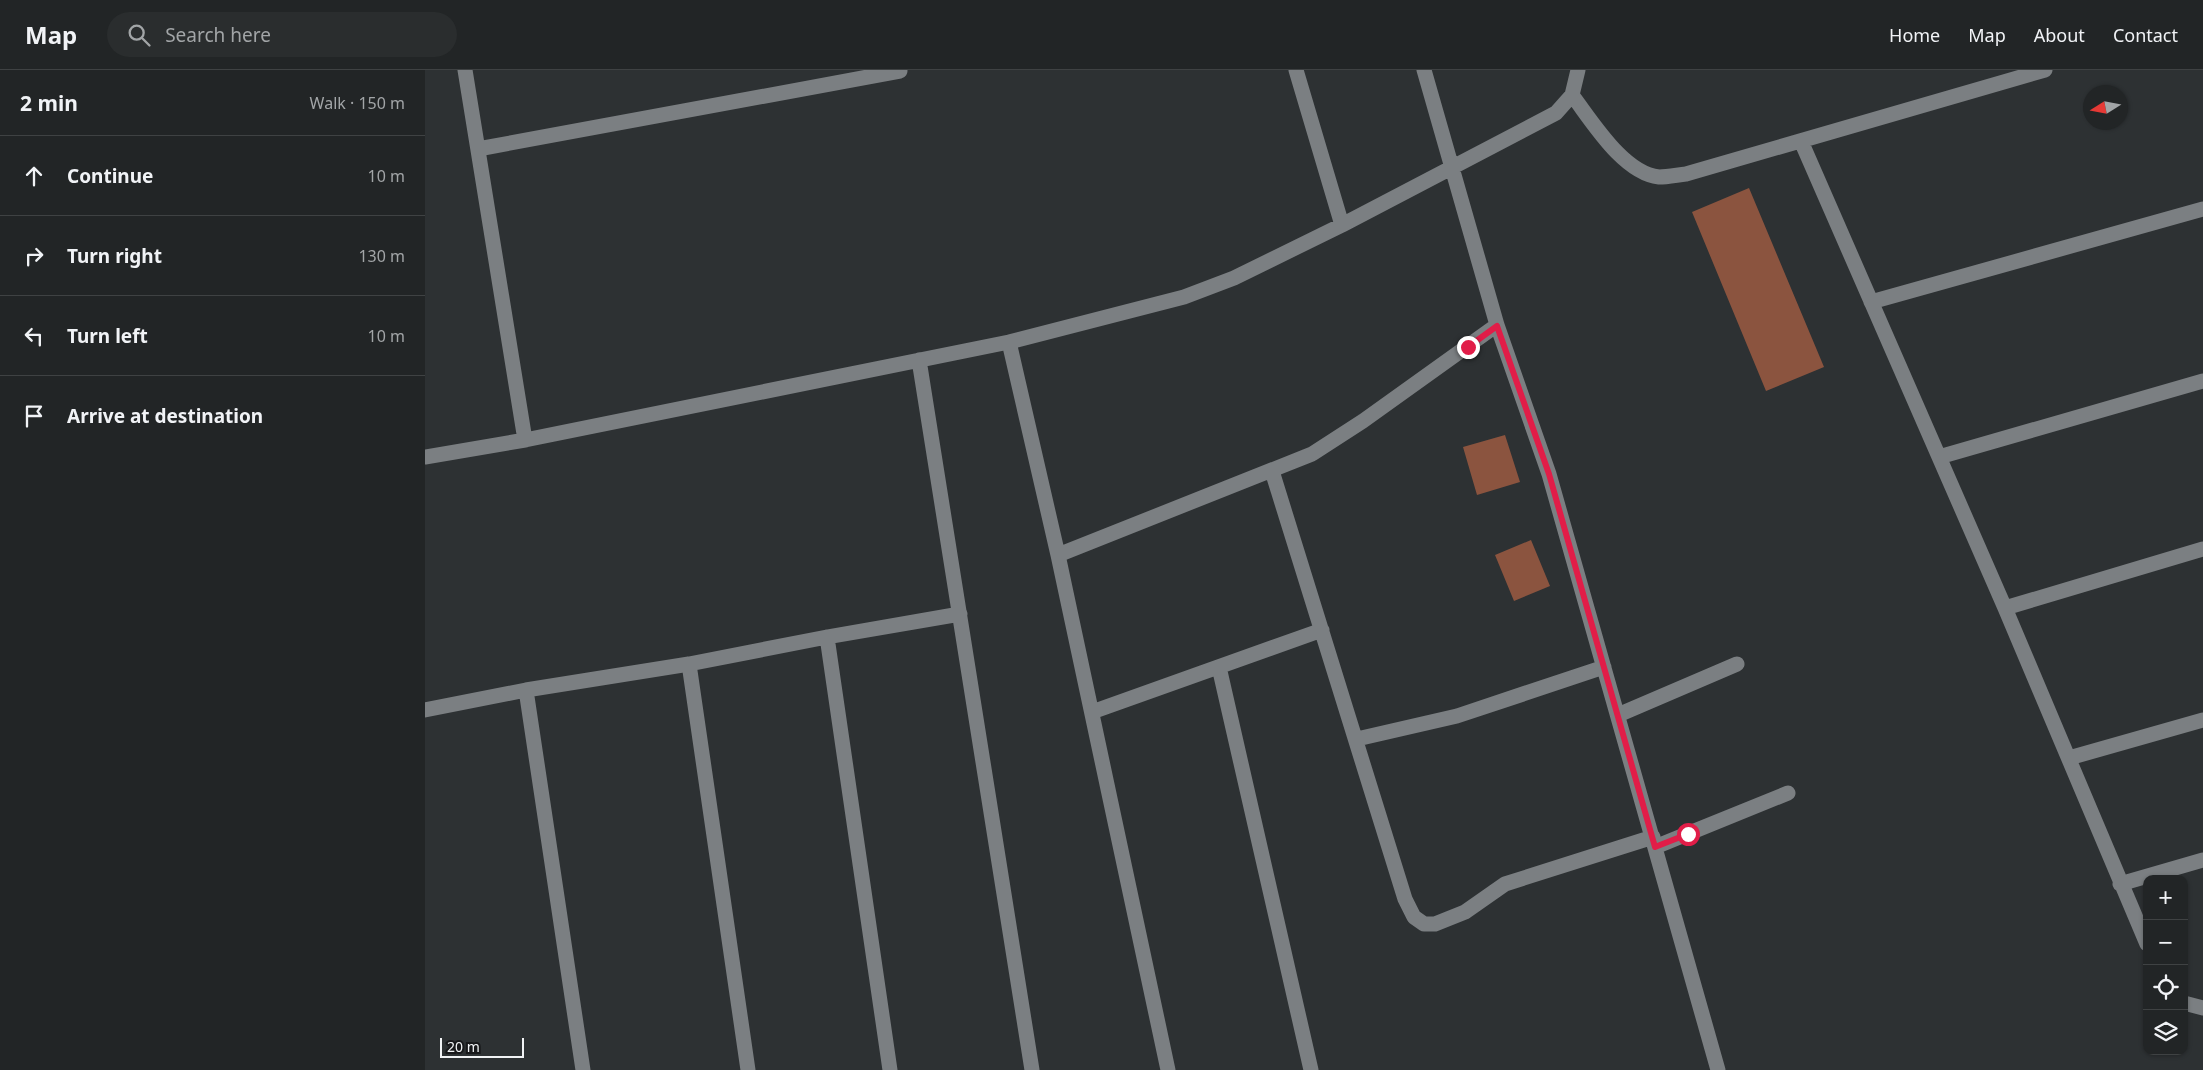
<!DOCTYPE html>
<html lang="en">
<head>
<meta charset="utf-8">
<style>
  :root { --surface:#222526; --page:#2a2d2e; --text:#f1f3f6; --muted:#a2a5a7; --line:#3f4243 }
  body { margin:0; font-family:"Noto Sans",sans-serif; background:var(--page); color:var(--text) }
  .controls { position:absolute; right:15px; bottom:15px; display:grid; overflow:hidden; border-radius:10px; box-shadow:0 1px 4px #0004 }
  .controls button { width:45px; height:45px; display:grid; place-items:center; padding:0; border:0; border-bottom:1px solid var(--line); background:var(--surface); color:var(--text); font:25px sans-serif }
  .compass { position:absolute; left:1658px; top:15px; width:45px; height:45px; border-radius:50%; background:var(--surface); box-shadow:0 1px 4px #0004; rotate:259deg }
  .scale { position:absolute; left:15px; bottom:12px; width:84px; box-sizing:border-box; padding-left:5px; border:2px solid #f1f3f5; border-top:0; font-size:14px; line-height:18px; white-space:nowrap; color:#f1f3f5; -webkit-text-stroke:4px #17181a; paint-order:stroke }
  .stop { position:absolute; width:15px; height:15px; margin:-11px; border:4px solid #e11d48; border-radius:50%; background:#fff }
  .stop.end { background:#e11d48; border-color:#fff; box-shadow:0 1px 5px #0008 }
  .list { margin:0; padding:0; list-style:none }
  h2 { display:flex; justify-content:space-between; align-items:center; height:65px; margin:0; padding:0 20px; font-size:21px }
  h2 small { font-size:16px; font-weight:400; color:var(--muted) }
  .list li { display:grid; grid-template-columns:32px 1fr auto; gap:15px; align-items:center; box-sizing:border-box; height:80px; padding:0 20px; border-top:1px solid var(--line) }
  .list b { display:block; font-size:19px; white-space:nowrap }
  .list em { font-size:16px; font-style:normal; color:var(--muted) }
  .icon { flex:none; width:28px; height:28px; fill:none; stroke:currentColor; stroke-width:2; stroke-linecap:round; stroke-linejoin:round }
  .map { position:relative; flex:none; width:1778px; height:1000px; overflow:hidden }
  header { display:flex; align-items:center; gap:30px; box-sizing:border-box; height:70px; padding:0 25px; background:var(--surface); border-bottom:1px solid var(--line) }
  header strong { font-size:24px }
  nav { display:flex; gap:28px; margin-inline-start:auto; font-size:18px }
  .search { width:350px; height:45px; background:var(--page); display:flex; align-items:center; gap:12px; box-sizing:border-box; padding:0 18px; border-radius:28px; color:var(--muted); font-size:19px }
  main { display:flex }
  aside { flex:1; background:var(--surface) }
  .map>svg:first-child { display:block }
  .building { fill:#8b543f }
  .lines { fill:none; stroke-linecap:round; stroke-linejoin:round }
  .minor { stroke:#7b7f82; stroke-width:15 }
  .route { stroke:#e11d48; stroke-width:6 }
</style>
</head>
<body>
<header>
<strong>Map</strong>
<div class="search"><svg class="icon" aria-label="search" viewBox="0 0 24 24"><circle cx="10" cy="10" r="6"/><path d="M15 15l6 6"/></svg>Search here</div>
<nav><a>Home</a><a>Map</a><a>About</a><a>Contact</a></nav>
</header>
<main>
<aside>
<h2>2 min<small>Walk · 150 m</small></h2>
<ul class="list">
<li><svg class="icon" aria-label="ahead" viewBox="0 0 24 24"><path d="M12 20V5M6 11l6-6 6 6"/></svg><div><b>Continue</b></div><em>10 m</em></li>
<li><svg class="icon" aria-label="right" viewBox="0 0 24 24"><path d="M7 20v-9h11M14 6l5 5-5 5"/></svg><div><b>Turn right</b></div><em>130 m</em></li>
<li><svg class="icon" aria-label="left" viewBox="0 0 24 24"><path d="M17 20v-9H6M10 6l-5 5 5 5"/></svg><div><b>Turn left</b></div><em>10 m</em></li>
<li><svg class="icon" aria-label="arrive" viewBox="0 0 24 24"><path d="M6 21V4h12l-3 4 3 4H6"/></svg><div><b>Arrive at destination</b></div></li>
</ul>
</aside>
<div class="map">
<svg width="1778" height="1000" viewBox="0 0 1778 1000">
  <rect width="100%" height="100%" fill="#2d3133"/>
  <path class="building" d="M1324,118l75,179 -58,24 -74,-179z
    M1080,365l15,47 -43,13 -14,-48z
    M1106,470l19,46 -36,15 -19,-46z"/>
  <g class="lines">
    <path class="minor" d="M40,0l60,370
      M871,0l46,155
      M999,0l73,255 52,149 169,596
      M1147,25c20,26 51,78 87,82 8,0 18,-2 27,-3l359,-104
      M1376,71l204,467 142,336
      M53,79l422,-78
      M1446,232l332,-93
      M584,272l49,213 110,515
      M494,290l113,710
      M0,387l100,-17 484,-98 175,-45 50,-19 108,-53 214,-112 16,-18 6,-25
      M1514,387l264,-76
      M847,401l133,428 9,18 10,7h11l30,-12 40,-28 148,-47
      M633,485l254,-101 51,-33 134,-96
      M1580,538l198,-59
      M402,567l63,433
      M264,594l59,406
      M794,597l92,403
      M101,620l57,380
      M0,640l101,-20 163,-26 138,-27 133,-23
      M667,642l230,-82
      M1193,645l119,-51
      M932,669l100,-23 147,-49
      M1644,688l134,-38
      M1230,777l133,-54
      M1695,814l83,-24
      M1759,933l19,5"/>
  </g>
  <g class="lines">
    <path class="route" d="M1043,277l29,-21 52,148 106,373 33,-13"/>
  </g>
</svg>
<div class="controls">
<button>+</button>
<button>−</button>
<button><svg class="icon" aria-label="locate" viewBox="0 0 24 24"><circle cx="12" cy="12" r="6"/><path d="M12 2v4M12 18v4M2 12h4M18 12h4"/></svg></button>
<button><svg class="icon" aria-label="layers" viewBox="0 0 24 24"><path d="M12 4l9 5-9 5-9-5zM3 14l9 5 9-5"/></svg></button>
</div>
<svg class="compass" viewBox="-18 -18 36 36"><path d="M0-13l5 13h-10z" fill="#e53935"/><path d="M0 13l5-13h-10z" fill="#a2a5a7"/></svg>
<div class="scale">20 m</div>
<div class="stop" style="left:1263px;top:764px"></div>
<div class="stop end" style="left:1043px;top:277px"></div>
</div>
</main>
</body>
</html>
